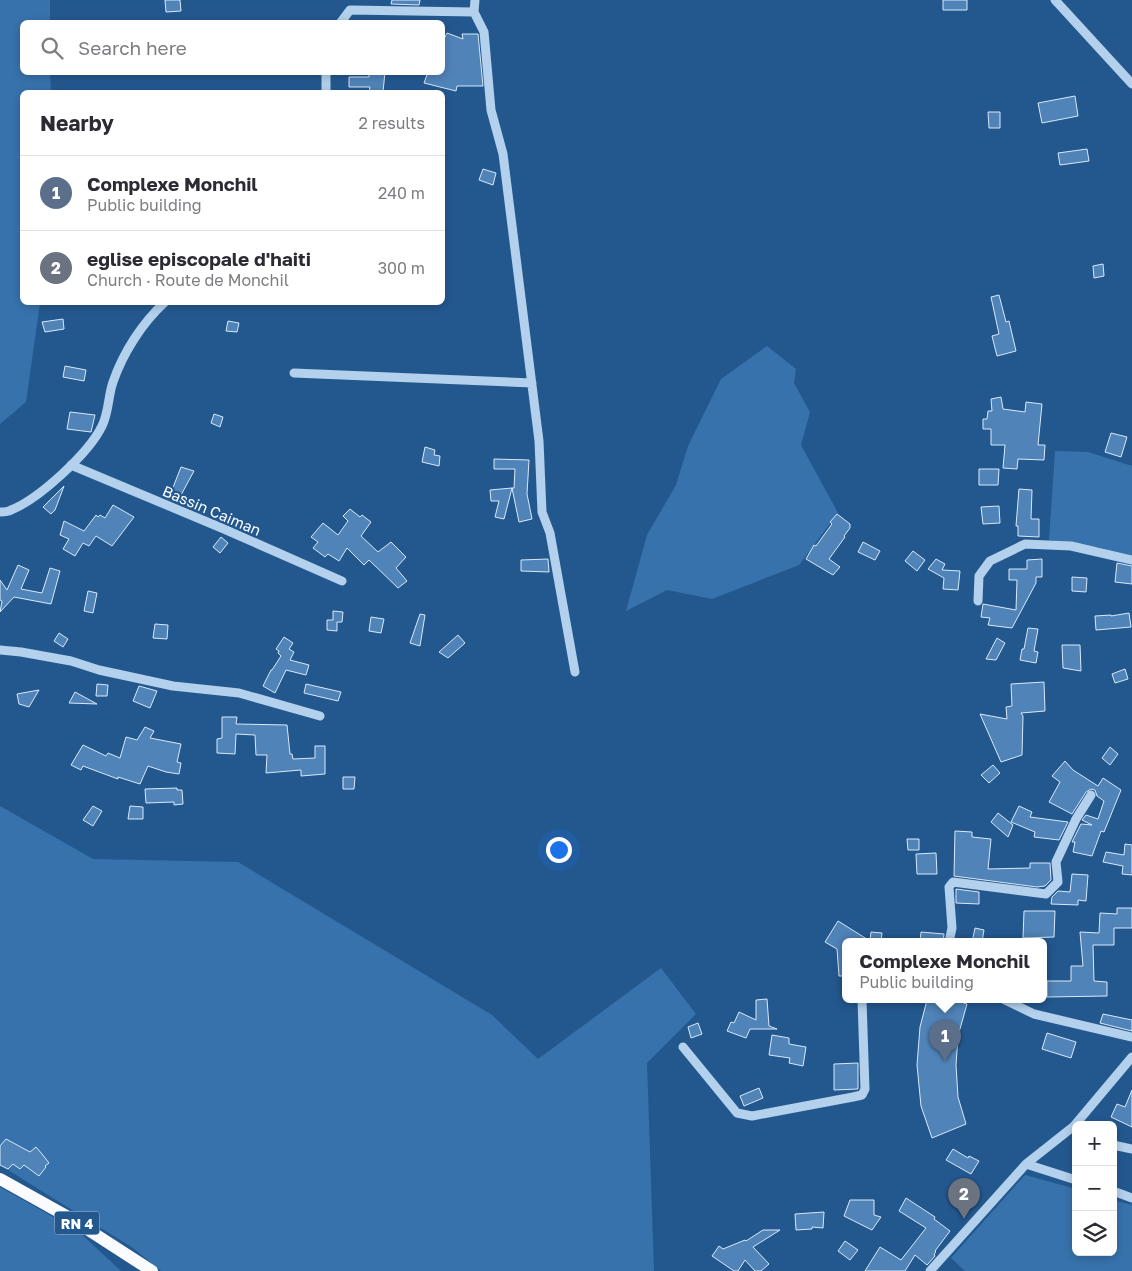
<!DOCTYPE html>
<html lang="en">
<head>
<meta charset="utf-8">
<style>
  :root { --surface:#fff; --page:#f2f2f3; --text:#2b2b33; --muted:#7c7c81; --line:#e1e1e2; --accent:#d93025 }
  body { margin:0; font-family:"Golos Text",sans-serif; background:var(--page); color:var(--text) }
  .controls { position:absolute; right:15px; bottom:15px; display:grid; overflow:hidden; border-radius:8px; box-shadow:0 2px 8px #0003 }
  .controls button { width:45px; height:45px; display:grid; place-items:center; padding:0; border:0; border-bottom:1px solid var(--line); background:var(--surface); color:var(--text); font:25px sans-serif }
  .you { position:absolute; left:558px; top:849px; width:18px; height:18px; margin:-12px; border:4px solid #fff; border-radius:50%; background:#1a73e8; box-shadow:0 0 0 8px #1a73e833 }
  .badge { display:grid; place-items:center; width:32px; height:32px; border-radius:50%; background:var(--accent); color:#fff; font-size:16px; font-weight:700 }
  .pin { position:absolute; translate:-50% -41px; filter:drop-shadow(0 1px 2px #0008) }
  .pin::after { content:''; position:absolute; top:26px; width:18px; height:15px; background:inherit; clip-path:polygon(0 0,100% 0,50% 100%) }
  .popup { position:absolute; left:842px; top:938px; width:205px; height:65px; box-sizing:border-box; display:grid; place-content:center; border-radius:8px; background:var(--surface); filter:drop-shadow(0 1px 4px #0005); font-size:16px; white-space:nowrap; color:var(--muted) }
  .popup b { font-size:19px; color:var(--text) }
  .popup::after { content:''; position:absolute; left:50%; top:100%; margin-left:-10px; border:10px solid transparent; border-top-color:var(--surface) }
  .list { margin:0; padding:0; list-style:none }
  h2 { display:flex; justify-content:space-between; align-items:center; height:65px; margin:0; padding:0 20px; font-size:21px }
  h2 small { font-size:16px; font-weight:400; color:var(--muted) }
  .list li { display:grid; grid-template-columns:32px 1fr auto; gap:15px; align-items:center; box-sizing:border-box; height:75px; padding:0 20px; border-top:1px solid var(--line) }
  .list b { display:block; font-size:19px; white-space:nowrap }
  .list p { margin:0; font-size:16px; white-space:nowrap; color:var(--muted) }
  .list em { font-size:16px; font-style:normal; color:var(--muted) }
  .icon { flex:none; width:28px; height:28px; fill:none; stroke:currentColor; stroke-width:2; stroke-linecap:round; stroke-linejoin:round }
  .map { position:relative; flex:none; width:1132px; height:1271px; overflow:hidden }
  .search { position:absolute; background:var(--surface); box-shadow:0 2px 8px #0003; left:20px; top:20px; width:425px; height:55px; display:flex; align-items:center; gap:12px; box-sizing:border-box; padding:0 18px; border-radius:8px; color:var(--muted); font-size:19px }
  .panel { position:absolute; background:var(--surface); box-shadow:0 2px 8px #0003; left:20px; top:90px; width:425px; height:215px; border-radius:8px }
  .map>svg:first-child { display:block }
  .green { fill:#3772ac }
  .building { fill:#5083b8; stroke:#d8e9f9 }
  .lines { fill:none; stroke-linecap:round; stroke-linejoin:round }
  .minor { stroke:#b3d0ec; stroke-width:9 }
  .major { stroke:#f9fbff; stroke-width:12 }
  .labels { text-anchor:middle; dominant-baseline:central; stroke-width:4.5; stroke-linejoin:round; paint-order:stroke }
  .shield { fill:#23588f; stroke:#bdcddd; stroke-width:1 }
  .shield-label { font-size:14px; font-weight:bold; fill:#fff }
  .street-label { font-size:15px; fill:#fff; stroke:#23588f }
</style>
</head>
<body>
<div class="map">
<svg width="1132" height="1271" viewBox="0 0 1132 1271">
  <rect width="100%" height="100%" fill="#23588f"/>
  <path class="green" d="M0,0h50v22h-28v50l28,1 1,19h-29v210l18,1 -14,99 -26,22z
    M767,346l29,23 -2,14 16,29 -9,33 37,68 -39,52 -87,34 -45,-9 -41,21 21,-76 29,-50 12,-39 33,-67z
    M1055,451l33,1 44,14v93l-30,-11 -53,-8z
    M0,806l93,53 145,3 254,153 46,44 123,-91 35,46 -49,49 7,208h-493l-28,-23 -133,-83z
    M1025,1175l51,14v63h37v-52l19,5v66h-167l-14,-13z
    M0,1187l78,44 43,40h-121z"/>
  <path class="building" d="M165,0h15l1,11 -15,1z
    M392,0h28l-1,5 -28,-1z
    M943,0h24v10h-24z
    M447,33l16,6 -1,-5h16l5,52h-26l-1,5 -32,-8 4,-11h14v-29z
    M369,72h16l-2,20h-14l1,-5h-21v-10h20z
    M1075,96l3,20 -36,7 -4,-20z
    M988,112h12v16h-11z
    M1087,149l2,12 -29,4 -2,-12z
    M483,169l13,4 -3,12 -14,-5z
    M1103,264l1,12 -10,2 -1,-12z
    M999,295l7,27 3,-1 7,30 -19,5 -5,-20 7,-2 -8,-37z
    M63,319l1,10 -19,3 -3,-10z
    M228,321l11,2 -2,9 -11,-1z
    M65,366l21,4 -2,11 -21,-4z
    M1001,397l2,12 22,3 1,-10 16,2 -4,41h7l-1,15 -26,-1 -1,10 -14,-1 2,-23h-14v-16h-8v-10h4l1,-8h4l-1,-12z
    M70,412l25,3 -4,17 -24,-3z
    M214,414l9,3 -3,10 -9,-4z
    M1111,433l16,4 -6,20 -16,-5z
    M425,447l10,3 -1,5 6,1 -1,10 -17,-4z
    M494,459l35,1 -2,34 5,25 -13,3 -7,-34h2l1,-19h-21z
    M181,467l13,4 -13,24 -9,-5z
    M979,469h20l-1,16h-19z
    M64,486l-9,24 -4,4 -8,-7z
    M512,488l-8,31 -9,-2 4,-16h-8l-1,-11z
    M1019,489l13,1 -1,29h8v18l-21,-1v-10h-2z
    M113,505l21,12 -22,29 -16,-10 -7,10 -6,-3 -8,13 -12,-7 6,-10 -9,-4 4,-14 20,10 12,-16 2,2 2,-2 5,3z
    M999,506l1,17 -17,1 -2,-17z
    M350,509l10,8 2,-2 9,7 -10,14 17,16 13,-10 15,15 -10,11 11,13 -9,7 -29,-28 -5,5 -17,-17 -8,13 -11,-7 -3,3 -12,-9 5,-6 -7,-5 12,-14 15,12 10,-14 -5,-5z
    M837,514l13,10v4l-6,8 1,1 -16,22 11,8 -7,8 -27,-16 8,-14 2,1 16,-22 -2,-2z
    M221,537l7,6 -8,10 -7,-6z
    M863,542l17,9 -5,9 -17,-8z
    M913,551l12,9 -8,11 -12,-10z
    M548,559l1,13 -28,-1v-11z
    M936,559l9,5 -3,6 18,1 -2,19 -15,-1 1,-11 -16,-9z
    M1042,559v18h-6v6l-24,45 -24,-3 2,-7 -9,-1 2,-13 33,6 1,-30h-8v-11h18v-9z
    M1117,563l15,3v18l-17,-2z
    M18,565l11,5 -8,19 21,4 8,-25 10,3 -9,33 -37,-7 -14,15 2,-11 -2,-1v-20l7,10z
    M1072,577l15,1 -1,14 -14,-1z
    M88,591l9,2 -4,20 -9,-2z
    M333,611l10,1 -1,10h-5v9l-10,-1v-10h6z
    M1129,613l2,14 -35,3 -1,-14 16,-1v1z
    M420,614l5,1 -5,31 -10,-3z
    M371,617l13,2 -3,14 -12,-2z
    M155,624l13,1 -1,14 -14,-1z
    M1028,628l10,1 -4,22 4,1 -2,11 -16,-3 2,-11h2z
    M59,633l9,6 -5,8 -9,-6z
    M458,635l7,8 -17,15 -9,-6z
    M284,637l9,6 -4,6 5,3 -4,8 19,5 -3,10 -20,-5 -11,23 -12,-7 8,-16h1l9,-14 -3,-3 1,-2 -3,-2z
    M997,638l8,5 -9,17 -10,-1z
    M1062,645h18l1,26 -18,-3z
    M1125,669l3,10 -13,4 -3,-9z
    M1044,682l1,29 -24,2 2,3 -1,39 -21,7 -21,-48 27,5 -1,-12 6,-1 -1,-22z
    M97,684l11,1 -1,11h-11z
    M306,684l35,8 -3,9 -34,-8z
    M139,686l18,5 -7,17 -17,-7z
    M39,690l-10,17 -10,-3 -2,-10z
    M75,692l22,12 -28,-1z
    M222,717h15l-1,7 51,1 3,29h2l1,5 22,-1v-12h10v28l-24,2v-6l-35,3 1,-18h-11l-1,-20 -19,-1 -1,20 -18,-1v-14l5,-1z
    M145,727l9,4 -4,7 31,6 -4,18 4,1 -2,11 -13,-2 -18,-6 -8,18 -22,-7v2l-35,-13 -2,4 -10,-5 12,-20 23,11 2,-3 12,5 6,-21 11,3z
    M1110,747l8,7 -8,11 -8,-7z
    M1065,761l8,9 25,16 5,-8 18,12 -17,42 -3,-1 -9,25 -19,-4 2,-10h-3l9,-18 11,1 -10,-5 4,-5 12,4 6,-18 -7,-5 -2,-6 -4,-1 -5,3 -14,22 -23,-12 11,-20 -8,-6z
    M993,765l7,8 -11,10 -8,-8z
    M343,777h12l-1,12h-11z
    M177,788v2h5l1,14 -9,1v-3l-28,1 -1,-14z
    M93,806l9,5 -9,15 -10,-6z
    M130,806l13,1v12h-15z
    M1019,806l13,6 -2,5 38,5 -9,18 -25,-3 1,-5 -24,-10z
    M998,813l15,12 -5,12 -17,-15z
    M955,831l17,1v5l19,2 -3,30 42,-1v-5h20l1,17 -6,6 -8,1 -83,-11z
    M907,839h12v11h-11z
    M1125,844l7,1v30l-10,-1 1,-8 -20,-4 3,-10 18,3z
    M936,853l1,21h-20l-1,-20z
    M1072,874l16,1 -2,26 -8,-1v5l-27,-1 1,-7 6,-6 12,1z
    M956,889l23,3v12l-23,-1z
    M1117,908h15v20h-18v17h-21l1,36 13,1v14l-60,1v-16h24v-15h12l-3,-34 19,1 1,-20 17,1z
    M1024,911h31l-1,26 -31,1z
    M838,921l32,20 1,-9 11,1 -1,9h-35v34h-7l-2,-27 -12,-7z
    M975,928l9,2 -2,12h-10z
    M921,932l23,2 -1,8h-23z
    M767,999l2,27 8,3h-27l-4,9 -19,-7 4,-9 3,1 5,-11 17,8v-20z
    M927,1000h29l11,4 -9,32 -2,29 2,32 8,27 -34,14 -11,-32 -4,-41 3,-38z
    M1103,1014l29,6v11l-32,-8z
    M698,1023l4,11 -11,4 -3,-11z
    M1047,1033l29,9 -5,16 -29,-9z
    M772,1035l17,3v6l17,3 -3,19 -14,-3 1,-5 -21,-3z
    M858,1063v26l-24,1v-26z
    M759,1088l4,10 -19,8 -4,-10z
    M1132,1090v37l-21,-10 6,-13 8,3z
    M6,1139l24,13 6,-5 6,7 7,9 -4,3 1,1 -7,9 -15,-11 -4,4 -7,-5 -5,5 -8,-4v-19z
    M953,1149l15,9 1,-2 10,5 -8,13 -25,-14z
    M906,1198l29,19 -1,2 16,12 -15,20 1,1 -2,2 1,2 -8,9 -12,-10 -10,16h-40l15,-24 21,13 25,-32 -27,-17z
    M850,1200h24v15l7,2 -9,13 -28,-14z
    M824,1212l-1,16 -11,-1v2l-16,1 -1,-16z
    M763,1230h17l-27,17 16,17 -8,7h-6l-10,-11 -7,11h-4l-22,-15 7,-10 4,3 22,-9 1,1z
    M845,1241l13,9 -8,10 -12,-9z"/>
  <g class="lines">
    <path class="minor" d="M1055,0l77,84
      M474,12l10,20 7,78 12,44 36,287 3,71 8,21 25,139
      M341,22l9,-12 124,2 1,-12
      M326,92v-20
      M294,373l238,10
      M71,465l153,64 118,52
      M0,512c3,0 8,0 11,-2 28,-11 78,-57 91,-84 7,-14 6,-30 11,-44 10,-29 29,-59 52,-80
      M978,601l1,-25 11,-15 35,-17 46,2 61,14
      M0,650l21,2 50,9 28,9 74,16 66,7 81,23
      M949,942l3,-14 -3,-41 4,-5 93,12 12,-12 -2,-20 20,-43 15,-24
      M1005,1000l29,14 98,23
      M683,1047l54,66 15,3 101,-19 9,-2 3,-6 -3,-89
      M1113,1145l19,4
      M1026,1164l50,16
      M1113,1191l19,7
      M930,1271l96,-107 48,-38 58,-69"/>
    <path class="major" d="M0,1179l70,39 82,53"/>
  </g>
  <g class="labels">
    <rect class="shield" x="54.5" y="1211.5" width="45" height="23" rx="4"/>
    <g class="shield-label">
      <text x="77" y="1223">RN 4</text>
    </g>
    <g class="street-label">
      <text transform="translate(212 510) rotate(23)">Bassin Caiman</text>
    </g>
  </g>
</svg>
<div class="controls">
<button>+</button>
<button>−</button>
<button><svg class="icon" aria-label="layers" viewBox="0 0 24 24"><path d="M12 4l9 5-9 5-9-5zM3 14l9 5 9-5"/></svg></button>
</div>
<div class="you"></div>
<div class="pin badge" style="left:945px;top:1061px;background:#5c6f8a">1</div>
<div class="popup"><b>Complexe Monchil</b>Public building</div>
<div class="pin badge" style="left:964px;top:1219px;background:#6b7280">2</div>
<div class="search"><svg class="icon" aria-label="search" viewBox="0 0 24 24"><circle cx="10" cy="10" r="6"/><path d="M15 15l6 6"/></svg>Search here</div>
<section class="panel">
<h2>Nearby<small>2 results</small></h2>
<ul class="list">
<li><span class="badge" style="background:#5c6f8a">1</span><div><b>Complexe Monchil</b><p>Public building</p></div><em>240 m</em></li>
<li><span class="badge" style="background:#6b7280">2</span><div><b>eglise episcopale d'haiti</b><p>Church · Route de Monchil</p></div><em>300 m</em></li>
</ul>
</section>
</div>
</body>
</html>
